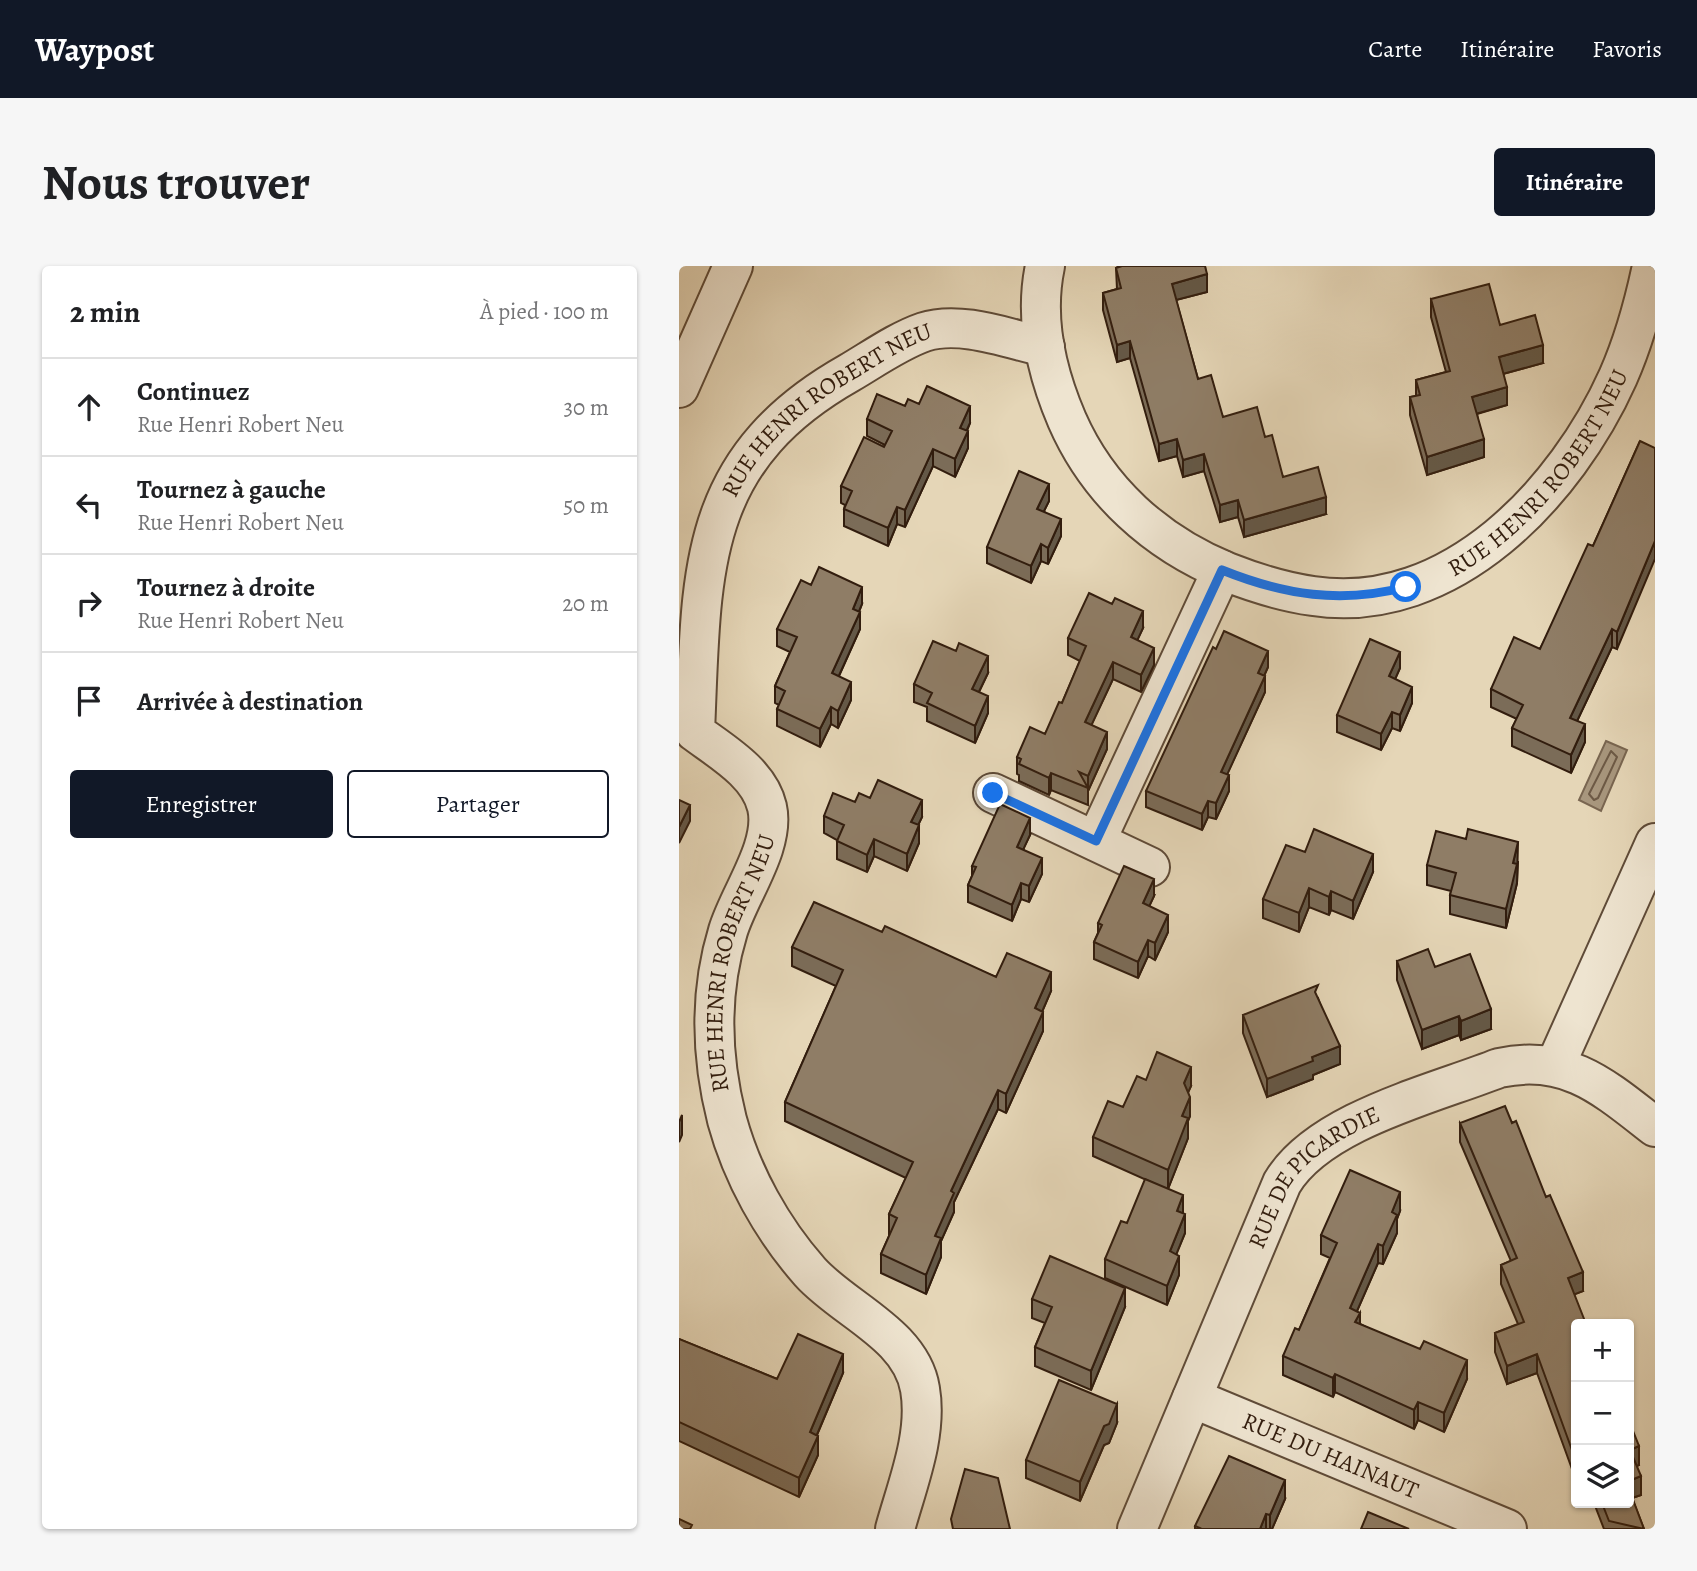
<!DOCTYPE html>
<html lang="fr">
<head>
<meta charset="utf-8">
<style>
  :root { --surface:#fff; --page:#f6f6f6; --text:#202124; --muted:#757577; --line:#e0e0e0; --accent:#111827 }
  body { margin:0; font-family:Alegreya,serif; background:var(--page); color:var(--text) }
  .controls { position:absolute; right:21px; bottom:21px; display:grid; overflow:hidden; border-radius:7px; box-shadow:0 2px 5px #0004 }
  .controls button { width:63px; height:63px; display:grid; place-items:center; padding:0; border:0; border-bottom:2px solid var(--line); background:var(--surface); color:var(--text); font:35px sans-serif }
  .stop { position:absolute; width:21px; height:21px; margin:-16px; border:5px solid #1a73e8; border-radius:50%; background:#fff }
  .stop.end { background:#1a73e8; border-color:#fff; box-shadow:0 2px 7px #0008 }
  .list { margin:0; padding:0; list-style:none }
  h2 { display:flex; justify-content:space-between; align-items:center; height:91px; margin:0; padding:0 28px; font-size:30px }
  h2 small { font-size:23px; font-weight:400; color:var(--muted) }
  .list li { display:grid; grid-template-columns:46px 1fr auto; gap:21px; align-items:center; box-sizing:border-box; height:98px; padding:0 28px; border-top:2px solid var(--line) }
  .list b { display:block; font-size:26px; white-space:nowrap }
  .list p { margin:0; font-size:23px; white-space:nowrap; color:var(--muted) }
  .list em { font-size:23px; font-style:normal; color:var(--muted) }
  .actions { display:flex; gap:14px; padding:21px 28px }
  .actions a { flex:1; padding:16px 0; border:2px solid var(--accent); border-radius:7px; text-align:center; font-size:24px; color:var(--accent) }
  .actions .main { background:var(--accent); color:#fff }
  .icon { flex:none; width:38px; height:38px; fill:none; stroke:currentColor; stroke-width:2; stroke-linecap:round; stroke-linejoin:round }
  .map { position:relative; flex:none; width:976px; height:1263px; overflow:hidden; border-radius:7px }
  header { display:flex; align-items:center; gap:42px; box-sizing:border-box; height:98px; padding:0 35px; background:var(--accent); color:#fff }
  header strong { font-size:33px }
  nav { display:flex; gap:38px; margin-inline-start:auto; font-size:24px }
  .intro { display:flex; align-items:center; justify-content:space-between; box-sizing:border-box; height:168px; padding:0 42px }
  h1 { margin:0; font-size:49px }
  .button { padding:18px 32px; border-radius:7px; background:var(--accent); color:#fff; font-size:24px; font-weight:700 }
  main { display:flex; gap:42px; padding:0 42px }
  aside { flex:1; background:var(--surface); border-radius:7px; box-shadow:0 2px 5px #0004 }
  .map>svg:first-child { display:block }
  .water { fill:#a8977e; stroke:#796651; stroke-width:2 }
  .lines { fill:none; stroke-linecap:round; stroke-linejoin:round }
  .shore { stroke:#6d5a46; stroke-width:2 }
  .street-casing { stroke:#5f4b38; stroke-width:42 }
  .street { stroke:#eee4d0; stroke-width:38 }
  .wall { fill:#7b6c58; stroke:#321d0e; stroke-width:2 }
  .shaded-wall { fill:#645847; stroke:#321d0e; stroke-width:2 }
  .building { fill:#8f7d66; stroke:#321d0e; stroke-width:2 }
  .route { stroke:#1a73e8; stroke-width:9 }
  .labels { text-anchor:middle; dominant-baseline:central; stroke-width:6; stroke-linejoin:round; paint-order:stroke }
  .street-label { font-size:24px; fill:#321d0e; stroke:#eee4d0 }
</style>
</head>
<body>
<header>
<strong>Waypost</strong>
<nav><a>Carte</a><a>Itinéraire</a><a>Favoris</a></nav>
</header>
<div class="intro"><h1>Nous trouver</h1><a class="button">Itinéraire</a></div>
<main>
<aside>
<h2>2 min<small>À pied · 100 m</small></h2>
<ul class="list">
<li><svg class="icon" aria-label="ahead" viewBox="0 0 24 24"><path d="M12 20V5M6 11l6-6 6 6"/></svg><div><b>Continuez</b><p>Rue Henri Robert Neu</p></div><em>30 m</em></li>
<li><svg class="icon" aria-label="left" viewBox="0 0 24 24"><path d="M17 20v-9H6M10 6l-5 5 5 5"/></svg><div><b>Tournez à gauche</b><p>Rue Henri Robert Neu</p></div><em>50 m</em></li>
<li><svg class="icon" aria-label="right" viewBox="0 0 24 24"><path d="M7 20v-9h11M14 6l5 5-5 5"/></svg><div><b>Tournez à droite</b><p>Rue Henri Robert Neu</p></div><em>20 m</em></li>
<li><svg class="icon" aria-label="arrive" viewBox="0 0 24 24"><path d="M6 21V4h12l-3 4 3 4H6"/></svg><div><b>Arrivée à destination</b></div></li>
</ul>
<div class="actions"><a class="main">Enregistrer</a><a>Partager</a></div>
</aside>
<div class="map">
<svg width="976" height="1263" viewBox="0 0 976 1263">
  <rect width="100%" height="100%" fill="#e5d6b7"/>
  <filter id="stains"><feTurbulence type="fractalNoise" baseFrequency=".00286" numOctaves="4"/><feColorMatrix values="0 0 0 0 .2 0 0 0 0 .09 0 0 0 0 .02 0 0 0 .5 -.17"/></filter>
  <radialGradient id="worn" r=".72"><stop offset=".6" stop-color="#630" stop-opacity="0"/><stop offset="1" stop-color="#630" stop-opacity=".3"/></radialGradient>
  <path class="water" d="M927,475l21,9 -26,61 -22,-11z"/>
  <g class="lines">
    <path class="shore" d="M932,485l6,6 -19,41 -4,2 -5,-6z"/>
    <defs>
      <g id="street">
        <path id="s1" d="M366,0c-11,52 1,105 22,154 31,71 89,123 160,152 28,11 57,20 86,24 138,21 254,-105 305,-219 16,-36 26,-73 34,-111"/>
        <path d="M0,122l54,-122"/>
        <path d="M314,527l157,74"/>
        <path d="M417,575l126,-271"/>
        <path d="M876,800l100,-223"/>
        <path id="s2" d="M513,1132l315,131"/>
        <path id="s3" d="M216,1263c12,-44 33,-94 25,-140 -9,-55 -76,-79 -110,-117 -38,-43 -68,-97 -83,-152 -16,-63 -18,-127 1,-189 11,-37 48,-85 39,-124 -8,-34 -45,-55 -72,-75 7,-158 -1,-271 154,-359 24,-14 49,-32 75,-41 37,-12 85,7 121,15"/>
        <path id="s4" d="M458,1263l145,-346c37,-62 151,-89 217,-115 68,-15 106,20 156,59"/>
      </g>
    </defs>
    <use href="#street" class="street-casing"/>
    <use href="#street" class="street"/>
  </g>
  <path class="wall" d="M440,0h86l2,26 -31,8 22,79 25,38 42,20 18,40 43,37 -82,23 -6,-20 -18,5 -16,-51 -21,6 -6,-21 -18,5 -29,-103 -13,4 -14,-52v-17l14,-4 -1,-21z
    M752,33l69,26 43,38 -40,11 4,31 -30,9 7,43 -57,18 -17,-60v-18l6,-1v-16l30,-8 -15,-55z
    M240,138l51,19 -3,8 1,17 -13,29 -22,-11 -28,61 -8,-3 -9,22 -44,-20v-17l1,-4 -4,-2v-17l43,-39 1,-2 -18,-9v-17l38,-13z
    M961,175l-23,208 -5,-2 -35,74 8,21 -14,31 -59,-27v-18l5,-9 -26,-12v-18l49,-40 53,-103z
    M370,235l-5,10 17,25 -13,28 -7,-3 -10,22 -44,-20v-16z
    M183,338l-3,8 1,17 -21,47 12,24 -13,28 -7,-4 -11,23 -43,-21v-17l2,-4 -4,-2v-17l15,-34 -13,-6v-17z
    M464,362l-6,12 17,25 -13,27 -28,-13 -22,46 16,24 -19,42v14l-37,-15 -2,5 -30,-14v-6l-2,-1v-17l28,-23 17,-31 18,-42 -12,-6v-17z
    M589,401l-4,9 1,16 -38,82 2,17 -13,28 -8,-2 -6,13 -56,-23v-16z
    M721,402l-5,11 17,24 -12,28 -8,-3 -11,22 -44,-18v-17z
    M309,407l-9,19 9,21 -13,30 -48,-22v-14l-13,-5v-18z
    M191,532l52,19 -4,8 1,18 -12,28 -33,-15 -7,16 -30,-13v-19l-13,-7v-17l31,-14z
    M351,569l-7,14 19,25 -13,28 -8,-3 -9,22 -44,-19v-17l4,-9v-10z
    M626,586l68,20 -20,47 -22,-9 -2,5 -20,-8 -10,25 -36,-14v-19z
    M839,596l-1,21 -11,45 -56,-14v-19l1,-4 -24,-6v-20z
    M475,630l-5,10 19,26 -13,28 -7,-4 -10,22 -44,-19v-17l4,-9v-10z
    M203,666l114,45 55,14 -9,21 1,19 -37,82 -8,-4 -44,93v10l-13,29v16l-15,37 -45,-21v-19l9,-20h-1v-20l17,-36 -121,-57v-19l51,-116 -44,-20v-19z
    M718,695l38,6 56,62 -30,11 -2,-5 -37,14 -25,-69z
    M639,732l22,66 -27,11v4l-46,18 -24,-64v-18z
    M467,814l45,6 -3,6 2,24 -2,5v17l-20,51 15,25 2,19 -9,21 3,21 -12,30 -62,-27v-19l22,-36 33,-37 -67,-30v-19l30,-30z
    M781,857l123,168 -9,3 2,30v156l-39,-107 -30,11 -12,-32v-19l23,-9 -17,-40v-19l10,-4 -51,-119z
    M721,945l-3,8v14l-14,31 -5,-1 -21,48 3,13 107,55 -23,53 -26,-12 -4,9 -79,-37 -2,5 -50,-22v-19l16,-26 31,-72 -9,-4v-19z
    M353,1033l93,8 -34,83 -56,-24v-19l10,-24 -13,-5z
    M0,1073l98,40 66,-6 -26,62 1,20 -19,42 -120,-56z
    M950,1155l10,44 -3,1 5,29 -9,3 12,31h-40l-10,-26h35z
    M438,1157l-8,20 -5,2 -24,56 -54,-23v-18z
    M606,1233l-13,30h-77v-3z"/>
  <path class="shaded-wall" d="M528,8v18l-35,9v-17z
    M451,75v17l-13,4v-17z
    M864,79v18l-44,12v-18z
    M828,121v18l-35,10v-18z
    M291,140v17l-10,22v-17z
    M289,165v17l-13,29v-18z
    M498,173v17l-18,5v-17z
    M805,173v18l-57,18v-18z
    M254,183v17l-28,61v-17z
    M525,188v17l-21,6v-17z
    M370,218v17l-12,24v-16z
    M647,231v17l-82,23v-17z
    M559,234v17l-18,5v-17z
    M218,241v17l-9,22v-18z
    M382,253v17l-13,28v-16z
    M976,275v18l-38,90v-17z
    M362,278v17l-10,22v-17z
    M183,321v17l-9,22v-17z
    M464,345v17l-12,26v-17z
    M181,346v17l-28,62v-18z
    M933,363v18l-42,89v-18z
    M475,382v17l-13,27v-17z
    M589,385v16l-10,22v-16z
    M721,386v16l-11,25v-17z
    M309,390v17l-16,33v-17z
    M434,396v17l-28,60v-17z
    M586,410v16l-44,96v-16z
    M172,416v18l-13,28v-17z
    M733,421v16l-12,28v-16z
    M309,430v17l-13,30v-17z
    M152,441v17l-11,23v-18z
    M713,446v16l-11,22v-16z
    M906,458v18l-14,31v-18z
    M428,466v17l-19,42v-15z
    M372,507v17l-2,5v-17z
    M550,509v16l-13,28v-16z
    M243,534v17l-11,23v-18z
    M529,535v16l-6,13v-16z
    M11,539v16l-11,22v-16z
    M351,552v17l-13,28v-16z
    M240,559v18l-12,28v-17z
    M195,573v17l-7,16v-17z
    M839,576l-1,41 -11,45v-19l7,-46z
    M694,588v18l-20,47v-18z
    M363,592v16l-13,28v-16z
    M475,613v17l-11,24v-17z
    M342,617v16l-9,22v-16z
    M630,622v19l-10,25v-19z
    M652,625v19l-2,5v-18z
    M489,649v17l-13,28v-17z
    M469,674v16l-10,22v-16z
    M372,706v19l-16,37v-20z
    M812,743v20l-30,11v-19z
    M364,746v19l-37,82v-19z
    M780,750v19l-37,14v-19z
    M661,780v18l-27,11v4l-46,18v-18l45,-22z
    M512,801v19l-7,16v-19z
    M319,824v19l-44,93v10l-13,29v16l-15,37v-19l9,-39 16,-45z
    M511,831v19l-2,5v17l-20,51v-19l14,-54z
    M3,849v20l-3,7v-20z
    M721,926v19l-3,8v14l-14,31v-18l9,-34z
    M504,929v19l-6,-3z
    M506,948v19l-15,37v-19z
    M699,978v19l-28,64v-19z
    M500,990v19l-12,30v-19z
    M904,1006v19l-15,6v-19z
    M446,1022v19l-34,83v-19z
    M681,1047v18l-5,-9z
    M164,1088v19l-33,78v-19z
    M858,1088v19l-30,11v-18z
    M788,1094v19l-23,53v-19z
    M656,1108v18l-2,5v-19z
    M739,1136v18l-4,9v-19z
    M438,1138v19l-8,20 -5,2 -24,56v-19l24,-56z
    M139,1170v19l-19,42v-19z
    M960,1180v19l-9,4v-19z
    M962,1210v19l-12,4v-18z
    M606,1214v19l-13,30h-2v-14z
    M587,1248v15h-6z"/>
  <path class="building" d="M443,0h83l2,8 -35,10 26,95 13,-4 12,42 34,-10 8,30 7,-2 11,42 35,-10 8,30 -82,23 -6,-20 -18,5 -16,-51 -21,6 -6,-21 -18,5 -29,-103 -13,4 -14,-52 18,-5 -5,-20z
    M810,18l11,41 35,-10 8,30 -44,12 8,30 -35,10 12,42 -57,18 -17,-60 10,-2 -4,-15 34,-9 -19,-72z
    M248,120l43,20 -10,22 8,3 -13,28 -22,-10 -28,61 -8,-3 -9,21 -44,-19 8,-18 -11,-5 23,-49 20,10 8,-16 -25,-12 10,-25 28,12 3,-7 11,5z
    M961,175l15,7v93l-38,91 -5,-3 -42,89 15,6 -14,31 -59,-27 11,-23 -32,-16 23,-52 26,12 48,-105 5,2z
    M340,205l30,13 -12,25 24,10 -13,29 -7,-4 -10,22 -44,-19z
    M140,301l43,20 -9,22 7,3 -28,61 19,9 -13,29 -7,-4 -11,22 -43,-20 8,-18 -10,-5 22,-49 -20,-8 24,-49 10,5z
    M410,327l23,11 3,-6 28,13 -12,26 23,11 -13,27 -28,-13 -28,60 22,10 -19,44 -9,-4 9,16 -37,-15 -2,5 -30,-14 2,-5 -4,-2 13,-30 15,7 14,-32 3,1 24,-57 -18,-8z
    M545,365l44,20 -10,22 7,3 -44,96 8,3 -13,28 -8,-2 -6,13 -56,-23 67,-144 3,2z
    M691,373l30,13 -11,24 23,11 -12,28 -8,-3 -11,22 -44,-19z
    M254,375l23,10 3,-8 29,13 -16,33 16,7 -13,30 -48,-23 5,-10 -18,-9z
    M199,514l44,20 -11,22 8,3 -12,29 -33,-15 -7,16 -30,-14 7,-16 -20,-9 9,-23 22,9 4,-9 11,5z
    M0,534l11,5 -11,22z
    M321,538l30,14 -13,29 25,11 -13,28 -8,-3 -9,22 -44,-20 8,-18 -4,-1z
    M635,563l59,25 -20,47 -22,-10 -2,6 -20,-9 -10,25 -36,-14 23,-54 19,7z
    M789,563l50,13 -5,21 4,1 -11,45 -56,-14 6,-22 -29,-8 9,-34 30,8z
    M445,600l30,13 -11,24 25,12 -13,28 -7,-3 -10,22 -44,-20 8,-17 -4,-2z
    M135,636l68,30 3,-6 111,51 11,-24 44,19 -16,36 8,4 -37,82 -8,-4 -47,101 3,2 -19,43 6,2 -15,37 -45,-21 16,-36 -8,-4 24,-52 -128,-60 58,-132 -51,-23z
    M749,683l7,18 35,-13 21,55 -30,12 -2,-5 -37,14 -25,-69z
    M639,719l-3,7 25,54 -28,11 1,4 -46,18 -24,-64z
    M478,786l34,15 -7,16 6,14 -8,19 6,2 -20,52 -75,-33 15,-36 15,6 14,-31 9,4z
    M826,840l7,17 4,-2 30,76 4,-2 33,77 -15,6 18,46h-10v137l-39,-107 -30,12 -12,-33 29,-11 -23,-57 16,-7 -57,-135z
    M671,904l50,22 -8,20 5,3 -14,31 -5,-2 -28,64 10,5 -5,9 65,27 4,-8 43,19 -23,53 -26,-11 -4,8 -79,-36 -2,4 -50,-22 12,-28 4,2 38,-87 -16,-8z
    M466,913l38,16 -6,16 8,3 -15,37 9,5 -12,30 -62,-27 16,-38 6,2z
    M371,990l75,32 -34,83 -56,-24 17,-40 -20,-8z
    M119,1068l45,20 -33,78 8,4 -19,42 -120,-56v-83l98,40z
    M380,1114l58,24 -8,20 -5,2 -24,56 -54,-22z
    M950,1155l10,25 -9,4 11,26 -12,5z
    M550,1190l56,24 -15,35 -4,-1 -6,15h-61l1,-1 -5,-2z
    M286,1203l33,9 12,51h-57l-2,-10z
    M950,1223l15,40 -35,-8 -7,-18h27z
    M689,1246l41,17h-48z
    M0,1253l13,6 -2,4h-11z"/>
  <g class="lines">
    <path class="route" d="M314,527l103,48 126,-271c62,25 119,34 184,17"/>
  </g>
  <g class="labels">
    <g class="street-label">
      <text stroke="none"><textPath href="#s3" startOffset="1286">RUE HENRI ROBERT NEU</textPath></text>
      <text stroke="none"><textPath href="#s1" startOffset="749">RUE HENRI ROBERT NEU</textPath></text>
      <text stroke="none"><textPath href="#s3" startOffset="644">RUE HENRI ROBERT NEU</textPath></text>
      <text stroke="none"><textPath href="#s4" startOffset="401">RUE DE PICARDIE</textPath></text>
      <text stroke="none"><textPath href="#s2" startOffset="150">RUE DU HAINAUT</textPath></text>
    </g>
  </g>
  <rect width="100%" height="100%" filter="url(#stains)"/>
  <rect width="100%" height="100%" fill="url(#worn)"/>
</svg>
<div class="controls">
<button>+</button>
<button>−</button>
<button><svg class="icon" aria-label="layers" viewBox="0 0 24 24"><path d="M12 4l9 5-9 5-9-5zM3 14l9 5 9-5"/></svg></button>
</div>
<div class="stop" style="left:727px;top:321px"></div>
<div class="stop end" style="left:314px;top:527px"></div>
</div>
</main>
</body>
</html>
